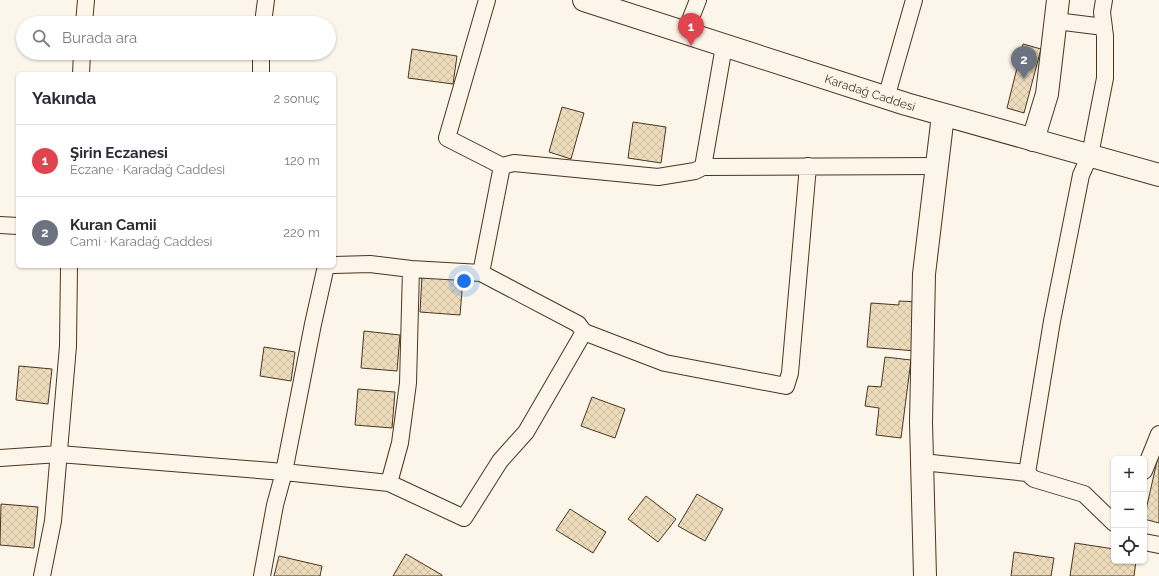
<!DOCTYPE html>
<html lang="tr">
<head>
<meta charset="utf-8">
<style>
  :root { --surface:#fff; --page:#f2f2f3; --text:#2b2b33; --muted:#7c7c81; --line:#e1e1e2; --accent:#1a73e8 }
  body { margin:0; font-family:Raleway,sans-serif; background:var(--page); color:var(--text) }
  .controls { position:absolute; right:12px; bottom:12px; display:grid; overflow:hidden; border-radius:6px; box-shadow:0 1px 3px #0004 }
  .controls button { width:36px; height:36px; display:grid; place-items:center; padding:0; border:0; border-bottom:1px solid var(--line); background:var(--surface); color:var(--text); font:20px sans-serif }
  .you { position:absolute; left:464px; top:281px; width:14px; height:14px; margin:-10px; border:3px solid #fff; border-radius:50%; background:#1a73e8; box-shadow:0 0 0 6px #1a73e833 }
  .badge { display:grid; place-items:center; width:26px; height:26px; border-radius:50%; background:var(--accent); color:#fff; font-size:13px; font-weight:700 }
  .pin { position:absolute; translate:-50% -33px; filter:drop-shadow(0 1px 2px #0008) }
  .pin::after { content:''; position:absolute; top:21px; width:14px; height:12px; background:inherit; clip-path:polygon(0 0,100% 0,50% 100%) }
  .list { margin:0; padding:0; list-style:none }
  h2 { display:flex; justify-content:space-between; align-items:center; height:52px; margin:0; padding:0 16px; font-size:17px }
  h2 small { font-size:13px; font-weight:400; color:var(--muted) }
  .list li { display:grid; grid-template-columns:26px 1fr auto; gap:12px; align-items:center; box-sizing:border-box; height:72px; padding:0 16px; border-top:1px solid var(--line) }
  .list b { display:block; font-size:15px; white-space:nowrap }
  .list p { margin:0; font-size:13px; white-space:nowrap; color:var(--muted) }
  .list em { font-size:13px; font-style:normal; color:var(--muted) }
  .icon { flex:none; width:22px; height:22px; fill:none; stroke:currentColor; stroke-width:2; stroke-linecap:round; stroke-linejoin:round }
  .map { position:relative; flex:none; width:1159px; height:576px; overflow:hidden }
  .search { position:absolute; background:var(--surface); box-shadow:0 1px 3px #0004; left:16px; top:16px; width:320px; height:44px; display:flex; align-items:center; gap:10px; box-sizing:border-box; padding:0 14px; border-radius:22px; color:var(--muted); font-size:15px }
  .panel { position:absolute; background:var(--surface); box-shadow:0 1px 3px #0004; left:16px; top:72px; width:320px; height:196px; border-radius:6px }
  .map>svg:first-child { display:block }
  .building { fill:url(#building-cross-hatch); stroke:#4a3520 }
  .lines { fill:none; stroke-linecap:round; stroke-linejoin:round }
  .street-casing { stroke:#4a3520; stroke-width:18 }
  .secondary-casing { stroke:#4a3520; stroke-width:24 }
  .street { stroke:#fbf6e9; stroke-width:16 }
  .secondary { stroke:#fbf6e9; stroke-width:22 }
  .labels { text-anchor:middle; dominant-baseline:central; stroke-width:3; stroke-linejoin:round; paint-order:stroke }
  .street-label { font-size:12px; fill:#4a3520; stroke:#fbf6e9 }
</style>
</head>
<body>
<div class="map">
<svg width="1159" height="576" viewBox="0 0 1159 576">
  <defs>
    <pattern id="building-cross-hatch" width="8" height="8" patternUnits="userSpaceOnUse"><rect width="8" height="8" fill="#ecdcbc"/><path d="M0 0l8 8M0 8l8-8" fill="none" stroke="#ccbda1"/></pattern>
  </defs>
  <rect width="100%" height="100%" fill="#fbf6e9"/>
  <path class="building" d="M1023,44l18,5 -17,64 -17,-5z
    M412,49l45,7 -4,28 -45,-6z
    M562,107l22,6 -13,46 -22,-7z
    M633,122l33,5 -5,36 -33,-5z
    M422,276l41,3 -3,36 -40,-3z
    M899,301l21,1 -4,49 -49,-4 4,-44 28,2z
    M364,331l36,4 -3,36 -36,-3z
    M264,347l31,5 -4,29 -31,-5z
    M885,357l26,3 -10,78 -25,-3 3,-27 -14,-2 3,-20 13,1z
    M19,366l33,3 -4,35 -32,-4z
    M358,389l37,3 -3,36 -37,-3z
    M592,397l33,12 -10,29 -34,-12z
    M1159,452v71l-15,-4z
    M697,494l26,15 -18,32 -27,-15z
    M646,496l30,23 -18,23 -30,-23z
    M1,504l37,3 -4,41 -34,-3z
    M570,509l36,23 -13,21 -37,-23z
    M1075,543l39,6v12h22l-2,15h-64z
    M1014,552l40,6 -3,18h-40z
    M406,554l36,21v1h-49z
    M279,556l43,10 -2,10h-46z"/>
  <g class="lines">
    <defs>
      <path id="street" d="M487,0l-40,138 55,28 12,-3 144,14 37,-6 8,-4 234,-1
        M1056,21l48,6
        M84,23l2,-23
        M263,23l3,-23
        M685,33l13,-33
        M261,53v21
        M81,74l1,-21
        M886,98l28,-98
        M703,167l21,-121
        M0,225l18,1
        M334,265l36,-1 41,5 70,4 97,51 6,8 81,31 121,23 4,-13 18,-207
        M481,273l21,-107
        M0,458l59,-4 225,18 105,11 75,35 36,-57 26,-29 58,-100
        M922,462l105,11 7,6 50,15 30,29
        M1144,471l15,-37
        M1027,473l25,-152 29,-146 9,-20 15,-77v-42l-3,-24 2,-12
        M389,483l11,-40 8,-60 3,-114
        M1144,542l15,3
        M42,576l11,-55 15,-175 1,-80
        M262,576l13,-71 9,-33 29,-148 13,-58"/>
      <path id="secondary" d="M584,0l322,104 253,71
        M1033,140l14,-46 11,-94
        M925,576l-4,-154 3,-148 19,-159"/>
    </defs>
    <use href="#street" class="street-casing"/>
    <use href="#secondary" class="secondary-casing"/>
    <use href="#street" class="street"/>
    <use href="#secondary" class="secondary"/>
  </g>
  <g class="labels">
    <g class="street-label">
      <text transform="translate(870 93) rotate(18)">Karadağ Caddesi</text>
    </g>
  </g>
</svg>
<div class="controls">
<button>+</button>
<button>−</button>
<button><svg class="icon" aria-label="locate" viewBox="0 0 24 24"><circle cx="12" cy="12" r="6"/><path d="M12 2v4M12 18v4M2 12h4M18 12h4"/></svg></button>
</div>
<div class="you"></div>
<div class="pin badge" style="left:691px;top:46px;background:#e0444e">1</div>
<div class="pin badge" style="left:1024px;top:79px;background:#6b7280">2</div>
<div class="search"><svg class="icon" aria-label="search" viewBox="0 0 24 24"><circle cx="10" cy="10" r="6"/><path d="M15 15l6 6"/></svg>Burada ara</div>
<section class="panel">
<h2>Yakında<small>2 sonuç</small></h2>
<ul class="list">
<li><span class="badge" style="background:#e0444e">1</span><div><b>Şirin Eczanesi</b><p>Eczane · Karadağ Caddesi</p></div><em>120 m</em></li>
<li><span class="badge" style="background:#6b7280">2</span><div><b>Kuran Camii</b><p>Cami · Karadağ Caddesi</p></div><em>220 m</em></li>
</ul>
</section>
</div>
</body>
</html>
